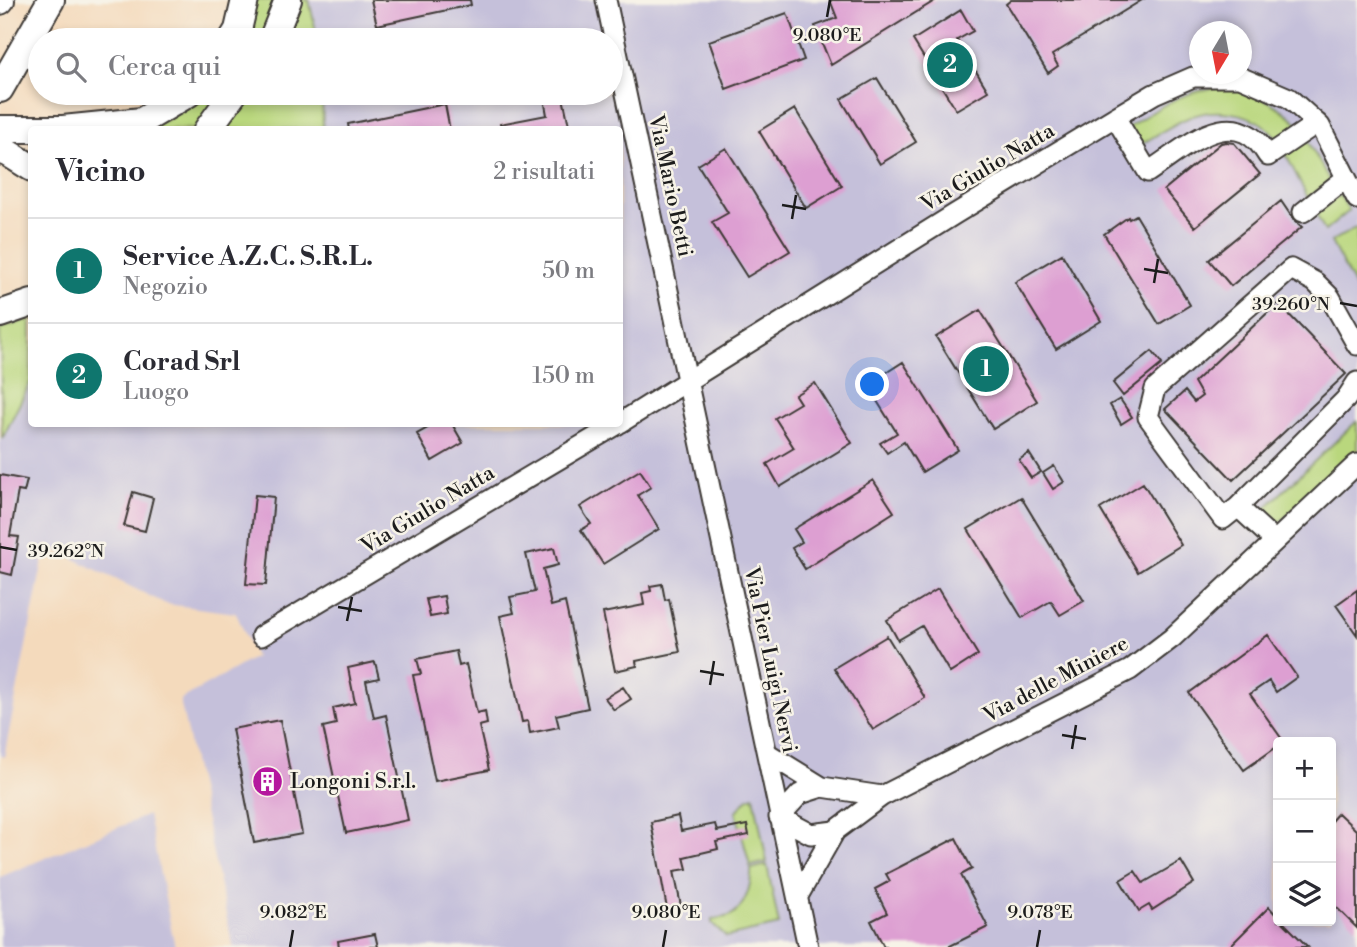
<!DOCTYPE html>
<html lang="it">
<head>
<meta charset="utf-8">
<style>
  :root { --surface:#fff; --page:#f2f2f3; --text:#2b2b33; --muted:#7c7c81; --line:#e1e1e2; --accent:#0f766e }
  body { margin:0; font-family:"Libre Bodoni",serif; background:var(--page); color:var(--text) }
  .controls { position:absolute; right:21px; bottom:21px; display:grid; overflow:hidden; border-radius:7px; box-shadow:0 4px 10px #0003 }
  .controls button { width:63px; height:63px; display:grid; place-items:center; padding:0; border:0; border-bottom:2px solid var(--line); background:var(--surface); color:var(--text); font:35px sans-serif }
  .compass { position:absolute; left:1189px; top:21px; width:63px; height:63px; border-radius:50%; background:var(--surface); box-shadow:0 4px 10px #0003; rotate:190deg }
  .you { position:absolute; left:873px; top:385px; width:24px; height:24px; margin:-18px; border:5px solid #fff; border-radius:50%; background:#1a73e8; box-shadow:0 0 0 10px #1a73e833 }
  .badge { display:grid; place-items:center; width:46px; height:46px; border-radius:50%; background:var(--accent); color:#fff; font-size:23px; font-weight:700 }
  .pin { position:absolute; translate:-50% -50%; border:4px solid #fff; box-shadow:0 2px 7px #0006 }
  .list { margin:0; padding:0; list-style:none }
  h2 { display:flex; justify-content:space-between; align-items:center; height:91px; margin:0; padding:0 28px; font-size:30px }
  h2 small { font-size:23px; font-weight:400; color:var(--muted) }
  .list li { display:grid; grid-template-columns:46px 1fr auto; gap:21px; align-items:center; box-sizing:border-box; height:105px; padding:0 28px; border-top:2px solid var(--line) }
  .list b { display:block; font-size:26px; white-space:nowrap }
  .list p { margin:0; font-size:23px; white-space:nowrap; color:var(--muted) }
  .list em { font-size:23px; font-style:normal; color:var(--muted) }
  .icon { flex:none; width:38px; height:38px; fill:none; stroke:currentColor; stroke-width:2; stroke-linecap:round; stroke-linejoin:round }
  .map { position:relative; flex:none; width:1357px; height:947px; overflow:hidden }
  .search { position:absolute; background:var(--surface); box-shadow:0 4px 10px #0003; left:28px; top:28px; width:595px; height:77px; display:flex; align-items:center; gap:18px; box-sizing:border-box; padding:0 24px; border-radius:38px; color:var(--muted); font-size:26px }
  .panel { position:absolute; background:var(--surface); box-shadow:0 4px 10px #0003; left:28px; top:126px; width:595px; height:301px; border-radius:7px }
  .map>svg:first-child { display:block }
  .industrial { fill:#c5c0da; fill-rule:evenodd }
  .green { fill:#b9d77d; stroke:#6a7a4c; stroke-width:2 }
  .building { fill:#dd9fd2 }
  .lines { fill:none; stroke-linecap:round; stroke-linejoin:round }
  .minor-casing { stroke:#3c3834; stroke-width:23 }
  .highway-casing { stroke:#3c3834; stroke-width:30 }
  .minor { stroke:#fff; stroke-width:19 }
  .highway { stroke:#fff; stroke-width:26 }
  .ticks { fill:none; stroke:#1c1c1c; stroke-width:2.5 }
  .labels { text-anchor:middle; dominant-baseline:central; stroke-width:5; stroke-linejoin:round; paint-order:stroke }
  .street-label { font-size:21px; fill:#1c1c1c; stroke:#f7f3e8 }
  .poi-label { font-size:21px; fill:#1c1c1c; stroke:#f7f3e8; text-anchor:start }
  .ticks-label { font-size:18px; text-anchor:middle; fill:#1c1c1c; stroke:#f7f3e8; stroke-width:5; stroke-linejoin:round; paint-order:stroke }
</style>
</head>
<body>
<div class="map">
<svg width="1357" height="947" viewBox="0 0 1357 947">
  <rect width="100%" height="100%" fill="#f7f3e8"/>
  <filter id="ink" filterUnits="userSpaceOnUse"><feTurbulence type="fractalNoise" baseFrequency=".0143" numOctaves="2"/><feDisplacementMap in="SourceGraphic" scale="14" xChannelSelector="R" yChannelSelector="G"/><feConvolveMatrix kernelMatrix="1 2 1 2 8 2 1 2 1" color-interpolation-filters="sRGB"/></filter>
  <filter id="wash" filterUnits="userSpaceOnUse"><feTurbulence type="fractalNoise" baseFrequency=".00686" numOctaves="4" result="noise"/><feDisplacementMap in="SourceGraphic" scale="28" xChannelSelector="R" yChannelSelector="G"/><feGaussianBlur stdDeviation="1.57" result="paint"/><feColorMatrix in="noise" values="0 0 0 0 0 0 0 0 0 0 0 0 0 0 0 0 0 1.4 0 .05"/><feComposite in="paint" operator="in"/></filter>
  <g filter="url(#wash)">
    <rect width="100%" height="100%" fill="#f4dabc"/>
    <path class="industrial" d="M310,0h1047v947h-1124l-53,-247 75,-43 -19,-44 -70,-9 -120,-59 -42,212 -4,-1v-318l31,-57 1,43h588v-294l-297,-1 -1,-36h289v-53h-293zM1200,32h42v42h-42zM1278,742h53v179h-53z
      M148,815l27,132h-175v-70z"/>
    <path class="green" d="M253,0h24l-13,40h-22z
      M294,0h15l9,40h-38z
      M1213,88c36,0 63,13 88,38l-21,17c-17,-29 -59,-38 -90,-26 -18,7 -36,20 -53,30l-10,-19c28,-18 52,-35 86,-40z
      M203,93h23l-28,36 -63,1 33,-11z
      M249,93h73l1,36 -99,1z
      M1306,138l24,43 -22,17 -24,-47z
      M1340,195l9,16 -24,20 -9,-17z
      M1357,227v64l-26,-49z
      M31,318v63l-29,58 -2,-110z
      M1357,421v30l-85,79 -17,-12z
      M754,796l13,66 -17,4 -14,-54 12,-14z
      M767,865l12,60 -53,12 -14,-14v-3c5,-2 12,-2 17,-4 16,-7 23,-31 22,-47z"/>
    <g id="blocks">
      <path class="building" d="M371,0h99l1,5 -94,20z
        M830,0h106l-105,65 -16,-39 22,-8z
        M1011,0h131l-90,55 6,11 -10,7 -42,-69z
        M961,10l12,21 -16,9 31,51 -32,19 -43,-70z
        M787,13l17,47 -78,29 -17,-48z
        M877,78l39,64 -36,22 -39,-65z
        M543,93h19l8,37h-69l-1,-6 47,-9z
        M445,104l5,26h-101l-1,-6z
        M795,109l47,77 -36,22 -47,-77z
        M1226,142l8,1 26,31 -65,53 -31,-37 57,-47z
        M726,148l64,103 -43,26 -35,-55 16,-9 -30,-48z
        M1281,201l13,19 8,7 -71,59 -22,-26z
        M1136,215l54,90 -31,19 -55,-90 24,-17 1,2z
        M1062,254l39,67 -45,28 -41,-67z
        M1278,303l68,71 -113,106 -68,-71 20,-18 9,11 8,-6 -8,-14z
        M980,310l57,91 -44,28 -57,-92z
        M1152,351l10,13 -39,32 -10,-13z
        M903,362l55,88 -36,22 -18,-30 -17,11 -7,-10 17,-10 -30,-48z
        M815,383l37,60 -72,44 -13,-23 27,-16 -19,-30 25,-15 -5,-8z
        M1120,399l12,18 -11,7 -11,-19z
        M435,424h17l11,19 -31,18 -15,-27z
        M1029,453l12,19 -10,6 -12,-18z
        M1054,466l10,16 -11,7 -10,-16z
        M640,470l11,17 -13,8 21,34 -56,35 -22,-34 10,-6 -11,-17z
        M0,475l27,5 -3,12 -6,-1 -8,45 9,1 -7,38 -12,-3z
        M873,480l21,32 -89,57 -13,-21 10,-6 -8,-13z
        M1143,483l38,62 -43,27 -38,-63z
        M133,492l20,6 -8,33 -21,-5z
        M255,495l19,2 -8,88 -20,-1z
        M1021,497l63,104 -24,14 -9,-14 -29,17 -54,-89z
        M554,548l4,17 -15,4 8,37 14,-4 23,106 -32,7 3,12 -29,6 -2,-12 -6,1 -22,-106 14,-3 -4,-16 25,-5 -9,-38z
        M662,584l3,16 4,-1 11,53 -44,9 1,5 -22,5 -12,-58 41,-8 -2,-12 9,-2 -1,-5z
        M938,589l40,66 -28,18 -28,-47 -24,14 -11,-20z
        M1357,590v45l-21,-30z
        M444,596l3,18 -17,3 -4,-18z
        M1268,635l29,42 -21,15 -7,-11 -19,13 34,48h-6v4l-34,24 -55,-77z
        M887,636l38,62 -52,32 -39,-62z
        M456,651l3,15 7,-2 11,49 8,-2 2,13 -8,2 10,44 -54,11 -22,-106 8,-1 -4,-15z
        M375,662l4,16 -13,3 8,37 12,-3 22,105 -62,13 -23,-106 13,-3 -3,-16 22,-5 -7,-35z
        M623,687l8,12 -17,11 -9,-12z
        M280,720l22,114 -48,9 -22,-114z
        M1338,813l19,18v97l-26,-26v-81z
        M678,816l3,15 34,-7 2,7 30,-6 2,10 -33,7 2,7 -34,8 3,12 -13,2 7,35 -14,3 -16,-87z
        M956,838l16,31 -11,6 27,52 -40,20h-64l-13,-26 16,-8 -12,-24 15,-8 -4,-7z
        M1181,861l13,22 -42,27 -3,-5 -10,6 -19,-31 15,-9 8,12z
        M1269,907l9,10v4h4l26,26h-79z
        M375,934l3,13h-39l-1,-6z"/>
    </g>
  </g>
  <g filter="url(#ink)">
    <use href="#blocks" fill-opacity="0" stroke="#3c3834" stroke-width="2"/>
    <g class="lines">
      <defs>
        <path id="minor" d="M606,0l202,947
          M1115,117l33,55c39,-25 86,-73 120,-16l49,-33
          M1303,212l43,-34
          M1357,345l-27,-48 -15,-15 -24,-13 -136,120 -7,28 75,102 15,-12 108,-108 11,-17
          M620,423l335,-209 160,-97 39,-23 39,-17h47l49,21 31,28 37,73
          M1238,507l37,34
          M261,636l357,-212
          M767,753l55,34 60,9
          M779,817l32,17 24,-3
          M779,817l21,-23 22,-7
          M798,896l37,-65 47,-35 248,-126 42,-32 185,-174"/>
        <path id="highway" d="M0,1l1,-1
          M232,40l6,-10 7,-30
          M272,40l16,-40
          M0,89l51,-89
          M0,129h63l79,-8 47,-28
          M207,130l27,-37
          M0,151l8,2 24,15
          M0,314l32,-11"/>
      </defs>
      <use href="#minor" class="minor-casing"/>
      <use href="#highway" class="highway-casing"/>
      <use href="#minor" class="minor"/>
      <use href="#highway" class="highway"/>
    </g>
  </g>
  <path class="ticks" d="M827,17l3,-17M782,205l24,4M792,219l4,-24M1144,269l24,4M1154,283l4,-24M1340,303l17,3M0,547l17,3M338,607l24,4M347,621l5,-24M700,671l24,4M710,685l4,-24M1062,735l24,4M1072,749l4,-24M290,947l3,-17M663,947l3,-17M1037,947l3,-17"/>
  <defs>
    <symbol id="building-disc" viewBox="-11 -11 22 22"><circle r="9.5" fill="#b5179e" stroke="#f7f3e8"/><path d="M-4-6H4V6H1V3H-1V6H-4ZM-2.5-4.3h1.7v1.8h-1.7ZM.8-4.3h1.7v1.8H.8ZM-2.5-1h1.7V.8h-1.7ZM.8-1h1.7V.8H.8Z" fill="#fff"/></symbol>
  </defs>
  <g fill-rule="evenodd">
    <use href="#building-disc" x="250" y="764" width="35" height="35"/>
  </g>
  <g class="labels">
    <g class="street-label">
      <text transform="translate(988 168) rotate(-31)">Via Giulio Natta</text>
      <text transform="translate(670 186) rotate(78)">Via Mario Betti</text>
      <text transform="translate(428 510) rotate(-31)">Via Giulio Natta</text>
      <text transform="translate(770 660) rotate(78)">Via Pier Luigi Nervi</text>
      <text transform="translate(1056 680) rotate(-28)">Via delle Miniere</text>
    </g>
    <g class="poi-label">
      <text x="290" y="782">Longoni S.r.l.</text>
    </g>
  </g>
  <g class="ticks-label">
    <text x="827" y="41">9.080°E</text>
    <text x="1291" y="310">39.260°N</text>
    <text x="66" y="557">39.262°N</text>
    <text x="293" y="918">9.082°E</text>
    <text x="666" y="918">9.080°E</text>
    <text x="1040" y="918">9.078°E</text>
  </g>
</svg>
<div class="controls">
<button>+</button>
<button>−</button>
<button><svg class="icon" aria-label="layers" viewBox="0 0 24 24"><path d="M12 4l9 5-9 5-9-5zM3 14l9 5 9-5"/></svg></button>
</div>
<svg class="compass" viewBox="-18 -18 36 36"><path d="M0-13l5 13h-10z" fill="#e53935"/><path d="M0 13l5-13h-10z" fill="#7c7c81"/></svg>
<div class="you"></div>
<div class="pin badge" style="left:986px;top:369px">1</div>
<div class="pin badge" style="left:950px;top:65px">2</div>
<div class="search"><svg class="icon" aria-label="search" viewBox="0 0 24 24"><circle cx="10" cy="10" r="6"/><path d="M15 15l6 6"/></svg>Cerca qui</div>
<section class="panel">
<h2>Vicino<small>2 risultati</small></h2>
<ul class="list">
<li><span class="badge">1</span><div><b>Service A.Z.C. S.R.L.</b><p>Negozio</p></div><em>50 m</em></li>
<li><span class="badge">2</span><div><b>Corad Srl</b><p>Luogo</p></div><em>150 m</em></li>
</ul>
</section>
</div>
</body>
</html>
